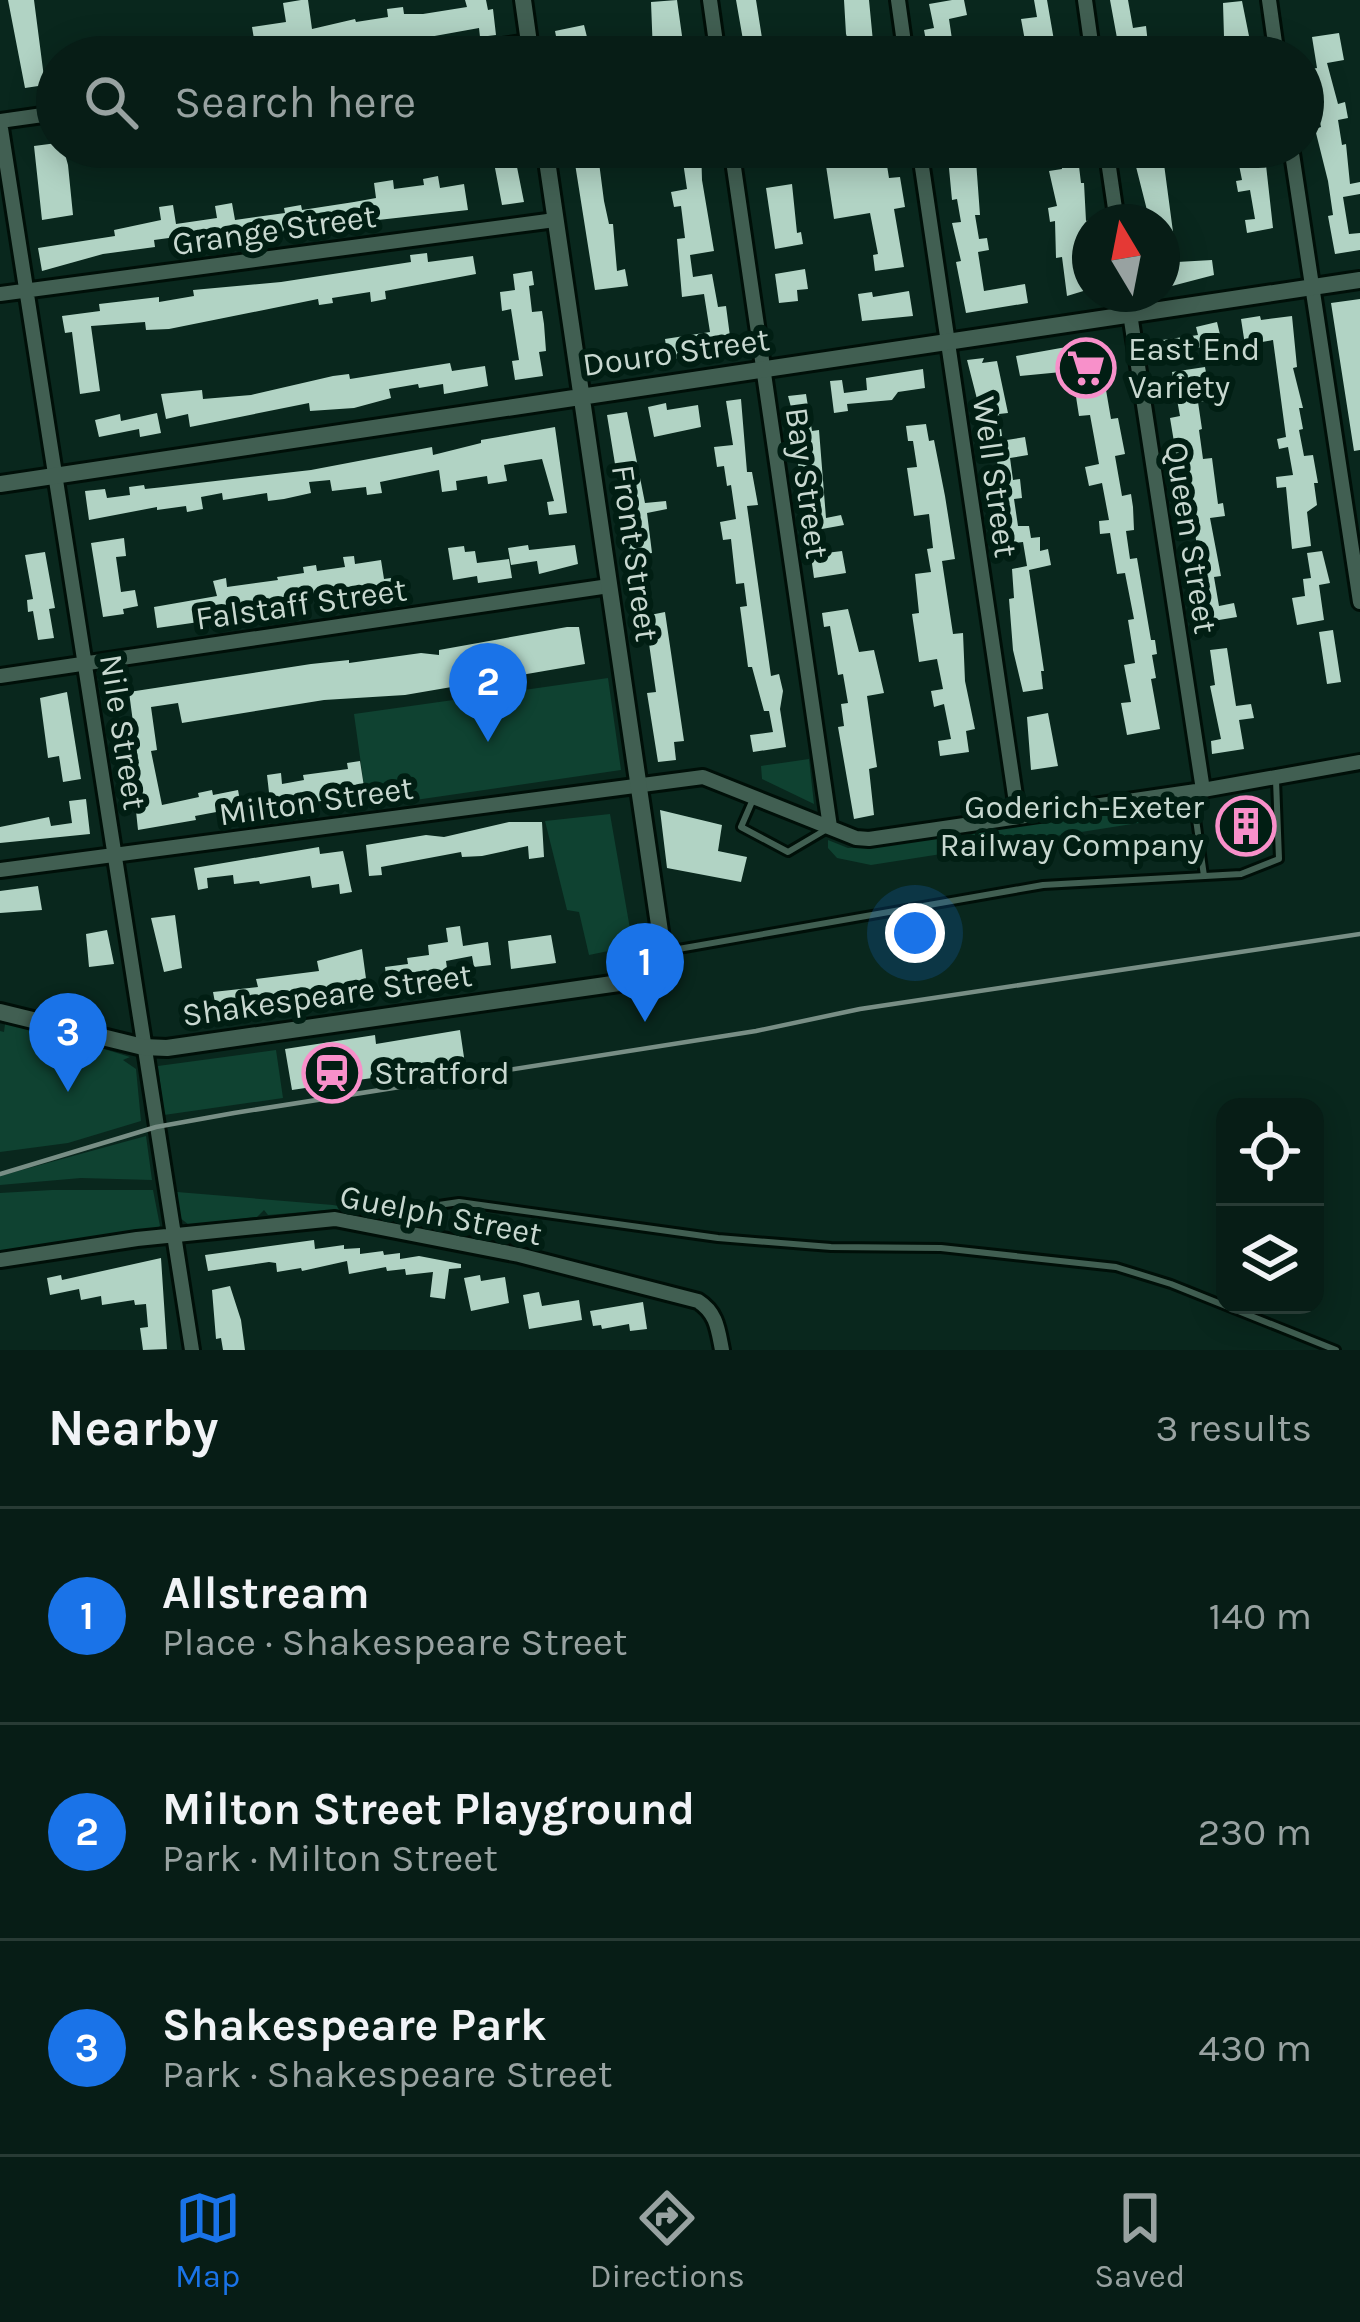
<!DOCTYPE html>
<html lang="en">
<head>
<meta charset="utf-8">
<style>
  :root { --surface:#071d16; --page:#152a23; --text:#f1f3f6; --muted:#98a2a1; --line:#283b35; --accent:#1a73e8 }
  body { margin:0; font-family:Karla,sans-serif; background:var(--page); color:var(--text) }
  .controls { position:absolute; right:36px; bottom:36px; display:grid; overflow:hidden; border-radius:24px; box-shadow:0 6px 30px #0003 }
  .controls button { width:108px; height:108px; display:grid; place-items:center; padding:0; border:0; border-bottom:3px solid var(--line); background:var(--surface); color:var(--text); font:60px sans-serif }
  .compass { position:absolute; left:1072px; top:204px; width:108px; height:108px; border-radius:50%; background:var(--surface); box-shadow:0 6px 30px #0003; rotate:350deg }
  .you { position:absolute; left:915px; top:933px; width:42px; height:42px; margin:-30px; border:9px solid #fff; border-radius:50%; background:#1a73e8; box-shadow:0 0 0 18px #1a73e833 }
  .badge { display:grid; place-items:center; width:78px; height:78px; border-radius:50%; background:var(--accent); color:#fff; font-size:39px; font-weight:700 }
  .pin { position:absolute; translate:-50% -99px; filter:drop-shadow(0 3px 6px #0008) }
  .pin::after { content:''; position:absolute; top:63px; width:42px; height:36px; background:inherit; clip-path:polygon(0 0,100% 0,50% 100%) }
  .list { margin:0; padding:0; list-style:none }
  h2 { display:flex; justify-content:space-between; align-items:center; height:156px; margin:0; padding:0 48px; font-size:51px }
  h2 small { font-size:39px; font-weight:400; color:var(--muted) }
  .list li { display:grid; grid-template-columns:78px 1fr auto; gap:36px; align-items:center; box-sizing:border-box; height:216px; padding:0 48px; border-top:3px solid var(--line) }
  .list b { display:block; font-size:45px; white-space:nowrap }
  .list p { margin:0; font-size:39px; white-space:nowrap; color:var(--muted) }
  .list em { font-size:39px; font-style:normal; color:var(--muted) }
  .icon { flex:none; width:66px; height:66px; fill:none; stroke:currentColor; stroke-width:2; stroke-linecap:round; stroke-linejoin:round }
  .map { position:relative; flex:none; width:1360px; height:1350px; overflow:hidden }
  .search { position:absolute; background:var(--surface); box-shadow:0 6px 30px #0003; left:36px; right:36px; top:36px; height:132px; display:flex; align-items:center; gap:30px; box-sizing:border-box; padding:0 42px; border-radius:66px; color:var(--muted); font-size:45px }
  .sheet { height:804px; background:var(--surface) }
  nav { display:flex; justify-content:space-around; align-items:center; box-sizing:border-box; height:168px; border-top:3px solid var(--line); background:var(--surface); font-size:33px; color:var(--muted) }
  nav a { display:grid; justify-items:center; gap:6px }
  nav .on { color:var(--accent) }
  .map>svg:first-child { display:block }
  .green { fill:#0f4231 }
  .building { fill:#b1d3c4 }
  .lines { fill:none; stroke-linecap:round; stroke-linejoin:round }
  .service-casing { stroke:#000f08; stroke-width:12 }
  .minor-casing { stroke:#000f08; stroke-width:20 }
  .tertiary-casing { stroke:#000f08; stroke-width:22 }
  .service { stroke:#415f52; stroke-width:6 }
  .minor { stroke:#415f52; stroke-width:14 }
  .tertiary { stroke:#415f52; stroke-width:16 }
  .rail { stroke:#788e85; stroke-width:4.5 }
  .labels { text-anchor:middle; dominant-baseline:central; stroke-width:12; stroke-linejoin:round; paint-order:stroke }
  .street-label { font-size:33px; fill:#c8d8d0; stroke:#011e13 }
  .poi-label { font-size:33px; fill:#c8d8d0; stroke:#011e13; text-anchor:start }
</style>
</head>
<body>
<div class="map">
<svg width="1360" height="1350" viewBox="0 0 1360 1350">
  <rect width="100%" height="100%" fill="#09271d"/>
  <path class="green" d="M608,678l13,92 -254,37 -13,-93z
    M809,759l5,45 -52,-25 -1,-13z
    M1189,798v15l-6,3 -312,49 -34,-7 -9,-10v-8l20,8 19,-1 206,-32 1,7 6,-1 1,-8z
    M610,814l23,132 -44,9 -10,-43 -12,-2 -22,-89z
    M5,1024l54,11 71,22 -7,3 13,9 5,52 -73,22 -68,9v-121l4,1z
    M276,1050l7,48 -119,17 -6,-49z
    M146,1136l6,44 -71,-2 -81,7v-9z
    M52,1190h101l7,36 -7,5 -153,23v-61z
    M177,1192l156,13 68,13 -5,5 -67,-13 -61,5 -4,-5 -7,7 -68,8 -10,-8z"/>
  <path class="building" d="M8,0h26l11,85 -20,3z
    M301,0h7l4,29 43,-10 1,3 32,-5 -1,-8 16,-2 1,7h19l44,-7 -2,-7h21l2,10 5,-1 3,26 -16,2 -1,-9 -61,11 -24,3v-5l-34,6 1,4 -14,3 -1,-4 -57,11h-154l-1,-6 57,-11 21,-1 1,8 41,-8 -2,-12 34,-5 -3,-19z
    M677,0l7,50 -31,4 -2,-52z
    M736,0h20l9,57h-19z
    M844,0h25l5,52 -20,4 -8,-22z
    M952,0h12l3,15 -18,4 4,27 8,-1 2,12h-38l-1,-6 11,-2 -1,-5 -7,2 -3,-16 10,-2 -5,-24z
    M1034,0h13l9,52 -28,5 -7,-38 16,-2z
    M1110,0h18l5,28 13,-2 2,18 -29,5z
    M1242,1l10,50 -19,4 -3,-19 -6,1 -1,-34z
    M584,25l8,32h-32l-5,-26z
    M1339,33l5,27 -17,3 11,41 7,-2 3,16 -10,2 4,25 4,-1 4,40 10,-2v12l-17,3 6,37 11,-1v17l-25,4 -7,-38 5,-1 -5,-34 -13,-52 6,-2 -8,-38 -1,-20 5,-1 -5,-31z
    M57,143v4h6l5,18 5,50 -31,5 -8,-74z
    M100,147h68v6l-65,14z
    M491,147h22l11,55 -22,3z
    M597,147l7,54 5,23h4l4,47 8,-2 3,17 -33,4 -22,-139z
    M677,147h24l1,33 12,71 -24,4 3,22 19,-3 6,33 8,-1 5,38 -27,4 1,6 -37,6 -3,-21 45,-7 -6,-38 -22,3 -5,-58 8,-1 -4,-32 -7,1 -3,-15 16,-3 -4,-27h-4z
    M848,147h32l1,7 4,-1 4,25 11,-1 5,30 -11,2 10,58 -29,4 -2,-16 5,-1 -8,-41 -36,6 -9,-60 24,-4z
    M947,147h28l5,68h-5l4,24 8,-1 2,12 -11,2 6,39 41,-7 3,19 -62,10 -10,-51 5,-1 -9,-38 9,-1 -4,-23 -5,1z
    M1131,147h32v7h-5l2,11 4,-1 13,98 35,-2 2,15 -46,12 -6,-65h-12z
    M1244,147h20l9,81 -26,5 -2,-13 10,-1 -5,-29 -12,2 -2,-11 6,-1 -4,-20 8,-2z
    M1078,158l3,25h3l2,38 4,-1v69l-23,7 -5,-39 -6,1 -1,-37 -5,1 -2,-14 9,-2 -8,-35 13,-2 -1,-9z
    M438,176l2,12 24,-4 4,26 -117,13 -24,8 -19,-3 -116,17 -1,-10 -37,5 1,7 -52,7 -61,17 -4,-23 77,-12 -1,-6 47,-10 -2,-13 14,-2 3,19 41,-6 -2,-12 17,-3 3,17 50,-7 -1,-5 17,-3 1,5 52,-8 22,-4 -2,-15 19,-3 1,9 30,-4 -1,-6z
    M792,184l5,49 4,-1 2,12 -28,5 -9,-61z
    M427,253l1,9 45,-6 3,18 -91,17 1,8 -15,3 -1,-10 -38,6 1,5 -14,2 -1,-6 -149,30 -23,1 -1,-8 -54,4 9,65 -20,3 -8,-62 -7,1 -3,-17 38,-5 -1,-7 60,-7v5l35,-6 -1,-6 88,-8 130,-20 -1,-7z
    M805,269l3,20 -11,1 1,11 -19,2 -4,-29z
    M532,271l2,14 -5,1 3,26 10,-1 2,13 2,27 -7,1 4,24 -28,4 -3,-19 7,-1 -8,-51 -9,2 -2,-19 15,-2 -2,-16z
    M909,291l4,25 -51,5 -4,-27 14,-2 1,5z
    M1360,299v151l-6,1 -23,-148z
    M1260,316l1,4 31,-4 5,51 -4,1 10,40h-4l4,21 -4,1 5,26 9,-1 5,28h-4l3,22 -10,7 4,34 -19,3 -6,-62 -9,1 -1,-11 17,-2 -5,-28 -9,2 -2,-10 9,-2 -13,-97 -28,5 -4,-26z
    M1217,322l5,21 -58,12 -2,-15 36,-5 -2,-8z
    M1072,346l2,12 26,-3 11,64 7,-1 7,36 -10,2 7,40 9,-2 2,13 1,23 -8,1 4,28 7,-1 14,82h4l2,14 -5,1 4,23 -5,1 9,50 -33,6 -6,-32 10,-1 -7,-37 11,-2 -7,-43 6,-1 -9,-46 -8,1 -7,-41 -10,1 -1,-13 10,-1 -7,-37 -13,3 -4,-19 14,-3 -9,-49 -11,1 -7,-45 -52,5 -4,-20z
    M984,358l-2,5 15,-2 11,52 -9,1 3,22 -15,2 -20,-78z
    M450,363l2,8 33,-5 3,20 -44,8 -1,-10 -24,4 -1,-4 -29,5 2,9 -37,10 -44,3 -1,-8 -119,24 -2,-13 -22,5 -5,-25 41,-4 1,9 48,-4 82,-19 16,-2 1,5z
    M1205,367l6,33 -13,2 4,27 -3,1 4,29 9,-1 6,46 5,-1 2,13 -15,2 11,58 -7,1 5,29 15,-3 3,14 -36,6 -10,-75 6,-1 -13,-94 -8,1 -6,-36 10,-2 -8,-44z
    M923,369l2,19 -27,4 -6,8 -45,4 1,7 -14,2 -4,-32 12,-1 2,13 23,-3 -1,-12z
    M806,394l6,37 7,-1 7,88 15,-3 3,10 -22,4 4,24 16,-2 4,22 -32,5 -16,-115h4l-3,-26 -11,-41z
    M741,399l6,73h5l6,33 -11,1 24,170 8,-2 4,17 -3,18 6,38 -33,5 -3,-17 23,-3 -4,-21h-5l-12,-44h-4l-8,-60 7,-1 -3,-23 -8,1 -5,-45 -8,1 -3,-18 16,-3 -5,-34 -4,1 -3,-20 -7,1 -3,-20 19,-2 -7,-44z
    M666,403l1,7 31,-5 3,22 -47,10 -6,-30z
    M627,412l18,91 21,-2 1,8 -20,4 5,40 -22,3 -23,-141z
    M157,413l4,20 -21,4 -1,-8 -40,8 -4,-17 25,-6 1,7z
    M926,424l3,17 5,-1 11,56 10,63 -13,2 11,73 10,-1 2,48 10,48 -9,2 3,21 -29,4 -2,-15 13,-2 -7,-35 -10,3 -3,-16 12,-2 -6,-30 -18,3 -7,-48 7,-1 -4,-39 16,-2 -4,-23 6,-1 -4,-34 -15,2 -7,-48 10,-1 -4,-26h-5l-2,-15z
    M555,427l12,86 -18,2 -2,-13 7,-1 -12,-42 -38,6 3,16 -19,3 -1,-8 -31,5 1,9 -15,2 -3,-22 -59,12 2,11 -15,2 -1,-8 -34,4 -2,-11 -21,2 2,11 -27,6 -16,2 -1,-8 -44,7 -1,-7 -21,4 2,12 -16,3 -1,-6 -29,4v-3l-68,13 -4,-29 20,-2 2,9 23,-3 -1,-8 15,-2 1,4 19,-2 147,-17 121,-23 1,8 48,-12v-3z
    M1025,437l3,18 -18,3 3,22 7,-1 2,19 -8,1 4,27h11l2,12 9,-1v14l8,-2 3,16 -22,5 15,101h-3l2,18 -20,3 -10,-42 -4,-51 5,-1 -2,-29 15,-3 -4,-24 -22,2 -13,-76 10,-1 -4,-25z
    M124,538l2,18 -10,1 5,35 14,-2 3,16 -15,3 1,5 -21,3 -12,-74z
    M528,545l1,5 46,-5 3,19 -39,10 -2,-13 -26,4 -3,-17z
    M464,546l1,6 10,-1 2,12 32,-4 3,19 -34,5 -1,-7 -24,4 -5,-32z
    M1322,551l8,32 -11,2 5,35 -27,5 -5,-27 13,-2 -2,-17 8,-1 -4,-25z
    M45,552l10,56 -6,1 5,29 -16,2 -5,-29 -5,1 -1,-12 6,-1 -8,-44z
    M354,556l1,8 26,-4 3,19 7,-1 3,16 -20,3 -2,-13 -118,20 1,10 -13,2 -1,-5 -28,9 -56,8 -3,-21 63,-11 -4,-15 13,-3 1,9 51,-7 -1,-3 27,-4 -1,-6 13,-2 1,6 28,-4 -2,-10z
    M848,609l11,43 15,-2 10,43 -17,3 10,71 -8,2 5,46 -20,4 -16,-92 6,-1 -3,-22 7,-1 -5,-29 -5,1 -8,-49 -6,1 -2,-14z
    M665,612l19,129 -10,1 2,18 -18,2 -11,-69 9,-1 -11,-76z
    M567,627h12l6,37 -180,31 -81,5 -142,23 -4,-20 -27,4 6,43 -6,1 11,54 37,-8 -1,-4 14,-3 1,5 25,-5 4,21 -14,3 -1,-4 -32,6 1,4 -58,10 -2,-19h6l-9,-50 5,-1 -9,-68 182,-28 38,-4v3l72,-10 18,2v-5z
    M1333,630l8,52 -14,2 -8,-52z
    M1227,648l9,58 15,-2 3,14 -15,2 5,29 -32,5 -1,-13 10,-2 -11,-53 5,-1 -5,-35z
    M67,692l14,87 -18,3 -4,-26 -11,2 -8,-60z
    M1048,713l10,53 -27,4 -4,-53z
    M360,761l5,32 -94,17 -4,-35 14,-2 1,11 22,-4 -1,-5 45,-6 -1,-6z
    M86,799l4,35 -90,9v-16l49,-10 2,9 21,-3 -3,-22z
    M660,810l62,15 -4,26 29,6 -6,25 -74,-14z
    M1264,812l3,22 -38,6 -3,-22z
    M509,822h33l2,35 -15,2 -1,-13 -46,10 -20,1 -1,-5 -80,15 1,8 -13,1 -3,-31 60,-10 18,2z
    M319,847l1,7 23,-3 9,41 -12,2 -1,-10 -27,4 -2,-12 -50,8 -1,-3 -25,3 -1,-9 -26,3 1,10 -10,2 -4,-22z
    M38,886l4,24 -42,3v-22z
    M175,915l7,53 -18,4 -13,-54z
    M460,926l3,20 25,-4 3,23 -17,2 -2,-11 -26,5 3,21 -38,5 -1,-6 -23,3 -2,-17 23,-3 -1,-6 22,-3 -1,-10 20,-3 -2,-14z
    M107,930l7,34 -25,3 -3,-33z
    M551,935l5,28 -45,6 -3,-28z
    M362,949l5,37 -58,8 1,4 -75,15 -1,-3 -17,3 -4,-21 45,-5 -2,-8 63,-8 -2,-10z
    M460,1030l5,34 -173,26 -7,-41 90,-14 1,9z
    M314,1240l1,9 29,-4v4l16,-1v6l23,-3 1,4 16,-2v6l19,-3 42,8v4l-12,1 -4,30 -15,-2 3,-25 -27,3 -1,-6 -18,2 -1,-4 -37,7 -2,-13 -45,10 -1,-3 -24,4 -1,-9 -7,-1 -61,9 -3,-16z
    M161,1258l6,91 -24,1 -3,-22 8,-1 -2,-23 -11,1 -1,-5 -32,5 -1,-9 -20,4 -2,-11 -29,6 -3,-17 14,-3 1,5z
    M480,1275l1,6 24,-4 4,26 -38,8 -7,-33z
    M230,1286l11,34 4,30h-22l-2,-12 -5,1 -4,-49z
    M539,1292l3,14 37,-6 3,20 -53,9 -6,-34z
    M643,1302l4,27 -17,2 -1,-7 -27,5 -1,-4 -8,1 -3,-15z"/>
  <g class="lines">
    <defs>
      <path id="service" d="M1192,791l12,85
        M754,797l-13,30 47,25 39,-23
        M667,951l376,-66 198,-11 38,-15 -3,-79
        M400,1229l25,-22 34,-5 259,36 113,9 110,1 175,19 55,17 165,66"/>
      <path id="minor" d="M710,0l8,57
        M898,0l8,57
        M1085,0l8,57
        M1269,0l8,57
        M431,57l98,-15
        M0,121l57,-8
        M0,122l192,1228
        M731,147l99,680
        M919,147l99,669
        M1106,147l11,75
        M1291,147l69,455
        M0,294l555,-74
        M1127,294l76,496
        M0,676l609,-90
        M0,870l703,-93 153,61 13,1 334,-49 157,-28
        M0,1260l137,-21 198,-20 184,36 179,46c19,12 20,29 24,49"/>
      <path id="tertiary" d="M523,0l8,57
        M0,484l1360,-204
        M0,1012l143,35 24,1 473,-68c18,-5 21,-10 23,-28l-118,-805"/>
    </defs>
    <use href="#service" class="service-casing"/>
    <use href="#minor" class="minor-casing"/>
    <use href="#tertiary" class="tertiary-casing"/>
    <use href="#service" class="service"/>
    <use href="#minor" class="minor"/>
    <use href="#tertiary" class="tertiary"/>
    <path class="rail" d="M0,1174l156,-47 78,-14 522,-82 104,-22 500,-75"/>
  </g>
  <defs>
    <symbol id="supermarket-ring" viewBox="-11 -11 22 22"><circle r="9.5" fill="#011e13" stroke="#f890ca" stroke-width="1.5"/><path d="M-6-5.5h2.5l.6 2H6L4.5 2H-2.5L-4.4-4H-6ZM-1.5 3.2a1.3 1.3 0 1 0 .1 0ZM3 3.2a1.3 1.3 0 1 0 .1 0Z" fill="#f890ca"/></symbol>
    <symbol id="building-ring" viewBox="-11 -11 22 22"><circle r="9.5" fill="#011e13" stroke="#f890ca" stroke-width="1.5"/><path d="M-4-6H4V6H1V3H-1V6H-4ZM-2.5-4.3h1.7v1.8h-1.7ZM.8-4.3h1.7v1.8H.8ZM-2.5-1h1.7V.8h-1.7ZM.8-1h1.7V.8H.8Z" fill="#f890ca"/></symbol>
    <symbol id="station-ring" viewBox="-11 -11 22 22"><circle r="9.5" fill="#011e13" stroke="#f890ca" stroke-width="1.5"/><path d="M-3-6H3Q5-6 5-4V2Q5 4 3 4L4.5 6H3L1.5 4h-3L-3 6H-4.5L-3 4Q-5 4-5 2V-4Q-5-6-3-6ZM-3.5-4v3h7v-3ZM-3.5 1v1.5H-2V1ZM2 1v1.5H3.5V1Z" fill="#f890ca"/></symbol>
  </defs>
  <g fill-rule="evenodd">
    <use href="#supermarket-ring" x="1053" y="335" width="66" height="66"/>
    <use href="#building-ring" x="1213" y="793" width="66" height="66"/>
    <use href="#station-ring" x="299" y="1040" width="66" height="66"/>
  </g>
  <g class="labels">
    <g class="street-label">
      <text transform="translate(274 230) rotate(-8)">Grange Street</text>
      <text transform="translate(676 352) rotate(-8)">Douro Street</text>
      <text transform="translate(995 477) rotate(82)">Well Street</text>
      <text transform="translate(807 483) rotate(82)">Bay Street</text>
      <text transform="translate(1191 538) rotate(81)">Queen Street</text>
      <text transform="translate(635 553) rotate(82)">Front Street</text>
      <text transform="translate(301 604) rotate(-8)">Falstaff Street</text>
      <text transform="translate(123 732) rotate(81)">Nile Street</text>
      <text transform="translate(316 801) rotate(-8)">Milton Street</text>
      <text transform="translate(327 995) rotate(-8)">Shakespeare Street</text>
      <text transform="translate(441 1215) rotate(11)">Guelph Street</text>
    </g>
    <g class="poi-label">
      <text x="1128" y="349">East End<tspan x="1128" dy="38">Variety</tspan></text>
      <text x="1204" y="807" text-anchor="end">Goderich-Exeter<tspan x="1204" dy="38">Railway Company</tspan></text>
      <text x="374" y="1073">Stratford</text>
    </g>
  </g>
</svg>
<div class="controls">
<button><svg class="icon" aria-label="locate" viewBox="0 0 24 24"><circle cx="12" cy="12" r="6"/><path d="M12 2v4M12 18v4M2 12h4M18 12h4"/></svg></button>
<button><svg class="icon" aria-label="layers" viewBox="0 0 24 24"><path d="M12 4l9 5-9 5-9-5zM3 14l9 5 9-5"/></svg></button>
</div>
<svg class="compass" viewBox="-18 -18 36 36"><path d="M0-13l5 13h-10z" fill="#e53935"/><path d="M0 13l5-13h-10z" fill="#98a2a1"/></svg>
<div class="you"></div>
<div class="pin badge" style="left:645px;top:1022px">1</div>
<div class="pin badge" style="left:488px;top:742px">2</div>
<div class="pin badge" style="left:68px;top:1092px">3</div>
<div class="search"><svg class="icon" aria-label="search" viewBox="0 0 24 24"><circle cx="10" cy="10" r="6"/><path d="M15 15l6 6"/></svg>Search here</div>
</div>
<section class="sheet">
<h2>Nearby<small>3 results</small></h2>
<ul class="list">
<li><span class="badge">1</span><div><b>Allstream</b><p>Place · Shakespeare Street</p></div><em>140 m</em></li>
<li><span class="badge">2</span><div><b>Milton Street Playground</b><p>Park · Milton Street</p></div><em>230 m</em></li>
<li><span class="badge">3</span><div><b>Shakespeare Park</b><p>Park · Shakespeare Street</p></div><em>430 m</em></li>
</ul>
</section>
<nav>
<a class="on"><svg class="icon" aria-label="map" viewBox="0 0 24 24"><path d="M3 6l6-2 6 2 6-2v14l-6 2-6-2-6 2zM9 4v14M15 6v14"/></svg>Map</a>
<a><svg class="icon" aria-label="directions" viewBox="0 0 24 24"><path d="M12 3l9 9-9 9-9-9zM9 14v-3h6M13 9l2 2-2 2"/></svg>Directions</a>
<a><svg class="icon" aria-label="saved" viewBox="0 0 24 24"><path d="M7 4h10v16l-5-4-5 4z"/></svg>Saved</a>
</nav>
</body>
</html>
